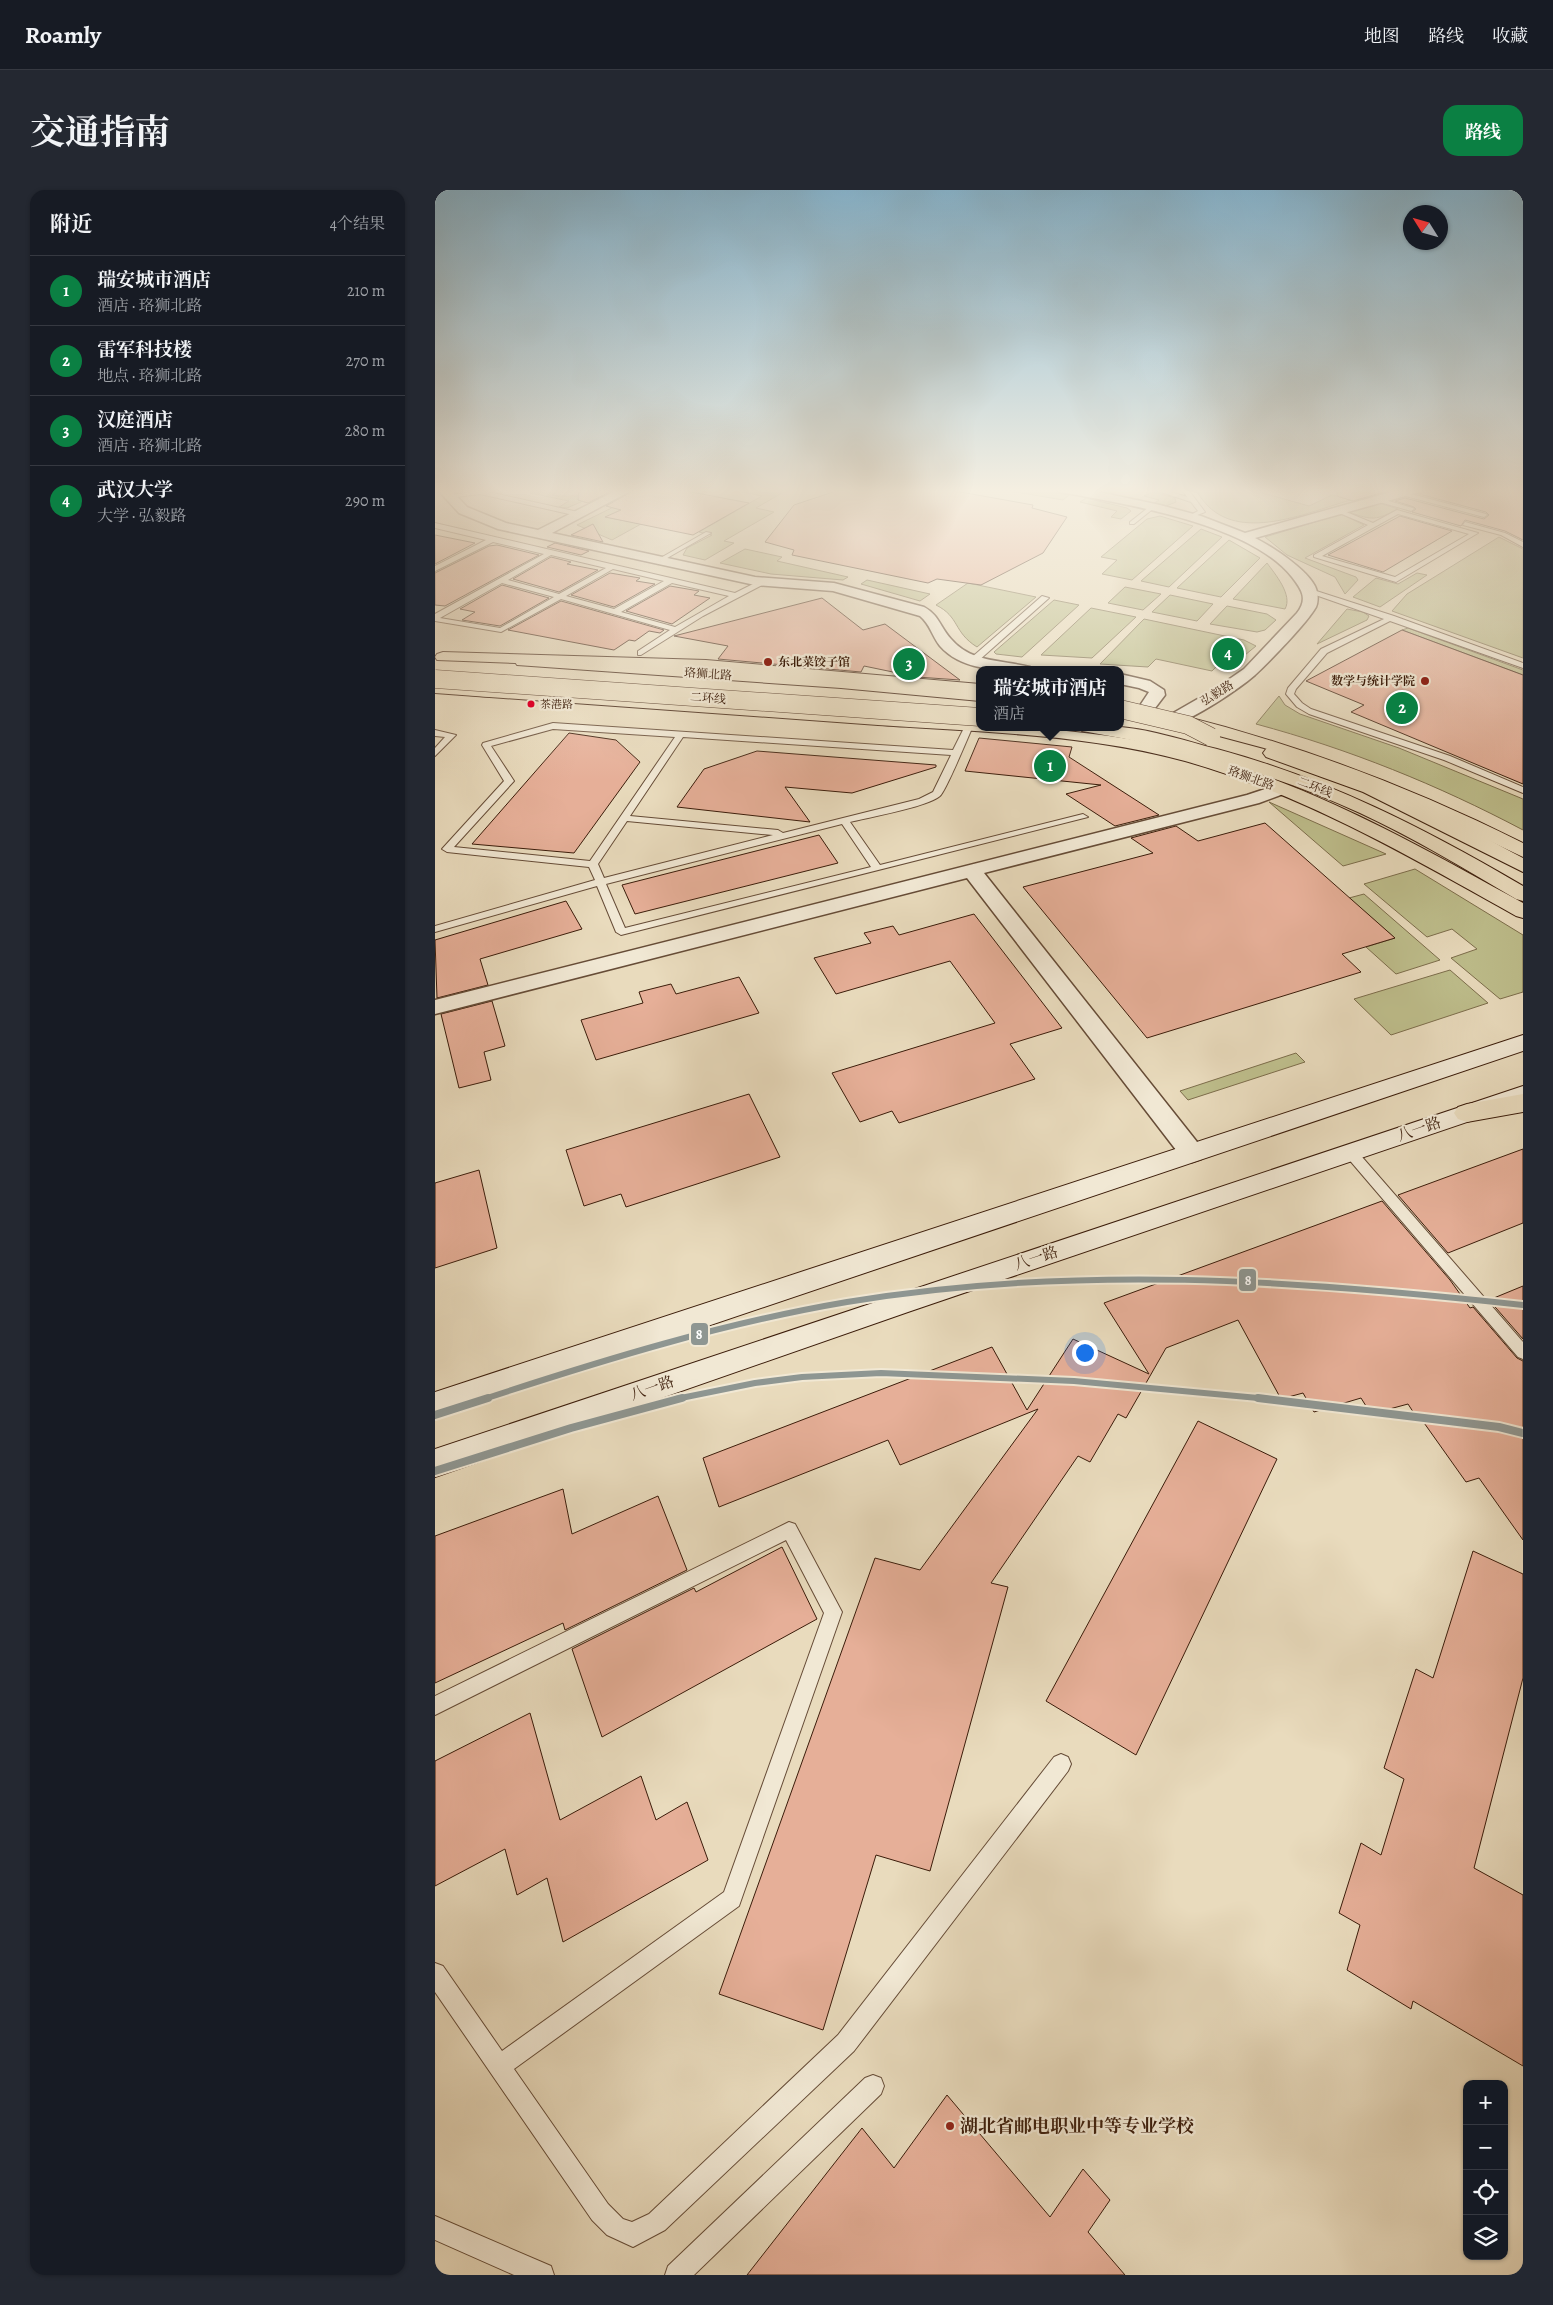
<!DOCTYPE html>
<html lang="zh">
<head>
<meta charset="utf-8">
<style>
  :root { --surface:#171b24; --page:#242831; --text:#f1f3f6; --muted:#9ea1a6; --line:#363941; --accent:#0b8043 }
  body { margin:0; font-family:Alegreya,"Noto Serif SC",serif; background:var(--page); color:var(--text) }
  .controls { position:absolute; right:15px; bottom:15px; display:grid; overflow:hidden; border-radius:10px; box-shadow:0 1px 4px #0004 }
  .controls button { width:45px; height:45px; display:grid; place-items:center; padding:0; border:0; border-bottom:1px solid var(--line); background:var(--surface); color:var(--text); font:25px sans-serif }
  .compass { position:absolute; left:968px; top:15px; width:45px; height:45px; border-radius:50%; background:var(--surface); box-shadow:0 1px 4px #0004; rotate:307deg }
  .you { position:absolute; left:649px; top:1162px; width:18px; height:18px; margin:-12px; border:4px solid #fff; border-radius:50%; background:#1a73e8; box-shadow:0 0 0 8px #1a73e833 }
  .badge { display:grid; place-items:center; width:32px; height:32px; border-radius:50%; background:var(--accent); color:#fff; font-size:16px; font-weight:700 }
  .pin { position:absolute; translate:-50% -50%; border:2px solid #fff; box-shadow:0 1px 5px #0006 }
  .popup { position:absolute; left:541px; top:476px; width:148px; height:65px; box-sizing:border-box; display:grid; place-content:center; border-radius:10px; background:var(--surface); filter:drop-shadow(0 1px 4px #0005); font-size:16px; white-space:nowrap; color:var(--muted) }
  .popup b { font-size:19px; color:var(--text) }
  .popup::after { content:''; position:absolute; left:50%; top:100%; margin-left:-10px; border:10px solid transparent; border-top-color:var(--surface) }
  .list { margin:0; padding:0; list-style:none }
  h2 { display:flex; justify-content:space-between; align-items:center; height:65px; margin:0; padding:0 20px; font-size:21px }
  h2 small { font-size:16px; font-weight:400; color:var(--muted) }
  .list li { display:grid; grid-template-columns:32px 1fr auto; gap:15px; align-items:center; box-sizing:border-box; height:70px; padding:0 20px; border-top:1px solid var(--line) }
  .list b { display:block; font-size:19px; white-space:nowrap }
  .list p { margin:0; font-size:16px; white-space:nowrap; color:var(--muted) }
  .list em { font-size:16px; font-style:normal; color:var(--muted) }
  .icon { flex:none; width:28px; height:28px; fill:none; stroke:currentColor; stroke-width:2; stroke-linecap:round; stroke-linejoin:round }
  .map { position:relative; flex:none; width:1088px; height:2085px; overflow:hidden; border-radius:15px }
  header { display:flex; align-items:center; gap:30px; box-sizing:border-box; height:70px; padding:0 25px; background:var(--surface); border-bottom:1px solid var(--line) }
  header strong { font-size:24px }
  nav { display:flex; gap:28px; margin-inline-start:auto; font-size:18px }
  .intro { display:flex; align-items:center; justify-content:space-between; box-sizing:border-box; height:120px; padding:0 30px }
  h1 { margin:0; font-size:35px }
  .button { padding:12px 22px; border-radius:15px; background:var(--accent); color:#fff; font-size:18px; font-weight:700 }
  main { display:flex; gap:30px; padding:0 30px }
  aside { flex:1; background:var(--surface); border-radius:15px; box-shadow:0 1px 4px #0004 }
  .map>svg:first-child { display:block }
  .green { fill:#bebe8c; stroke:#7c6d4b }
  .building { fill:#e6af98; stroke:#3b1c0a }
  .lines { fill:none; stroke-linecap:round; stroke-linejoin:round }
  .lane-casing { stroke:#664c37; stroke-width:2 }
  .street-casing { stroke:#664c37; stroke-width:3 }
  .secondary-casing { stroke:#3b1c0a; stroke-width:2 }
  .primary-casing { stroke:#3b1c0a; stroke-width:2 }
  .highway-casing { stroke:#3b1c0a; stroke-width:2 }
  .lane { fill:#f1e8d4; fill-rule:evenodd }
  .street { fill:#f1e8d4; fill-rule:evenodd }
  .secondary { fill:#f1e8d4; fill-rule:evenodd }
  .primary { fill:#e9dbbd; fill-rule:evenodd }
  .highway { fill:#e9dbbd; fill-rule:evenodd }
  .highway-bridge-casing { stroke:#3b1c0a; stroke-width:19; stroke-linecap:butt }
  .highway-bridge { stroke:#e9dbbd; stroke-width:18 }
  .metro-1-far1-casing { stroke:#f1e8d4; stroke-width:10 }
  .metro-1-casing { stroke:#f1e8d4; stroke-width:12 }
  .metro-1-far1 { stroke:#8e9692; stroke-width:6 }
  .metro-1 { stroke:#8e9692; stroke-width:8 }
  .poi-dot { fill:#8f2418; stroke:#f1e8d4; stroke-width:2 }
  .bus-dot { fill:#e4002b; stroke:#f1e8d4; stroke-width:2 }
  .labels { text-anchor:middle; dominant-baseline:central; stroke-width:4.5; stroke-linejoin:round; paint-order:stroke }
  .far-bus-label { font-size:11px; fill:#3b1c0a; stroke:#f1e8d4; text-anchor:start }
  .far-poi-label { font-size:12px; font-weight:bold; fill:#3b1c0a; stroke:#f1e8d4; text-anchor:start }
  .far-street-label { font-size:12px; fill:#3b1c0a; stroke:#f1e8d4 }
  .street-label { font-size:15px; fill:#3b1c0a; stroke:#f1e8d4 }
  .near-poi-label { font-size:18px; font-weight:bold; fill:#3b1c0a; stroke:#f1e8d4; text-anchor:start }
  .line-badge { stroke:#f1e8d4; stroke-width:2 }
  .badge-label { font-size:14px; text-anchor:middle; font-weight:bold; fill:#fff }
</style>
</head>
<body>
<header>
<strong>Roamly</strong>
<nav><a>地图</a><a>路线</a><a>收藏</a></nav>
</header>
<div class="intro"><h1>交通指南</h1><a class="button">路线</a></div>
<main>
<aside>
<h2>附近<small>4个结果</small></h2>
<ul class="list">
<li><span class="badge">1</span><div><b>瑞安城市酒店</b><p>酒店 · 珞狮北路</p></div><em>210 m</em></li>
<li><span class="badge">2</span><div><b>雷军科技楼</b><p>地点 · 珞狮北路</p></div><em>270 m</em></li>
<li><span class="badge">3</span><div><b>汉庭酒店</b><p>酒店 · 珞狮北路</p></div><em>280 m</em></li>
<li><span class="badge">4</span><div><b>武汉大学</b><p>大学 · 弘毅路</p></div><em>290 m</em></li>
</ul>
</aside>
<div class="map">
<svg width="1088" height="2085" viewBox="0 0 1088 2085">
  <rect width="100%" height="100%" fill="#e9dbbd"/>
  <filter id="stains"><feTurbulence type="fractalNoise" baseFrequency=".004" numOctaves="4"/><feColorMatrix values="0 0 0 0 .2 0 0 0 0 .09 0 0 0 0 .02 0 0 0 .5 -.17"/></filter>
  <radialGradient id="worn" r=".72"><stop offset=".6" stop-color="#630" stop-opacity="0"/><stop offset="1" stop-color="#630" stop-opacity=".3"/></radialGradient>
  <path class="green" d="M106,298l16,4 -5,3c15,3 25,-1 40,2l-25,11 -8,-1 10,-6 -39,-8z
    M217,298h11l-57,29 35,7 -29,16 -35,-15z
    M329,298l18,5 -26,15 18,4 -50,29 10,2 -29,17 -22,-5 4,-7 25,-13 -13,-3 63,-36 -34,-7z
    M593,298l41,7 -6,5 -64,-11z
    M759,298h51l64,18 23,-11 19,5c-40,11 -107,42 -143,6 -5,-5 -10,-12 -14,-18z
    M718,302l22,6 1,4 -10,4 -13,-2 6,-4 -15,-4z
    M651,308l41,10 4,3 -10,8 -10,-2 6,-6 -37,-9z
    M944,313l19,6c-22,11 -25,12 -49,3z
    M906,324l23,11 -59,33 51,19 2,3 -13,14 -10,-17 -48,-22 -22,-18z
    M725,326l33,10 -61,54 -30,-6 15,-14 -16,-3 46,-38z
    M766,339l21,8 -53,50 -28,-6z
    M1064,347l24,12v109l-131,-47 15,-17z
    M794,350l31,18 -39,39 -44,-9z
    M310,359l37,8 -5,4 71,16 -5,3 -72,-6 -51,-11z
    M832,373c8,11 26,32 18,46l-52,-10z
    M982,383l10,2 -47,32 -27,-10 23,-19 22,6z
    M432,390l63,14 -10,7 -59,-17z
    M533,393l68,14 -59,50c-24,-15 -17,-30 -41,-42z
    M690,397l36,7 -18,16 -35,-7z
    M735,405l43,9 -16,17 -45,-9z
    M619,410l25,5 -57,52 -26,-3 -2,-2z
    M792,416l40,8 9,6 -11,10 -8,2 -47,-8z
    M656,418l45,9 -44,41 -51,-3z
    M912,419l16,3 6,4 -2,4 -50,24z
    M709,429l100,21 12,6 -22,18 -12,-3 -10,10 -56,-12 -8,8 -48,-3z
    M973,438l115,42v5l-121,-45z
    M844,506l6,9 15,9 99,34 124,51v31c-85,-45 -174,-81 -267,-106z
    M834,612l117,52 -43,12z
    M980,679l108,66v57l-23,7 -49,-41 26,-9 -25,-20 -25,8 -63,-53z
    M929,704l76,66 -44,14 -30,-27 29,-9 -46,-40z
    M1015,780l38,33 -97,32 -37,-36z
    M861,863l9,9 -117,38 -8,-9z"/>
  <path class="building" d="M144,298h38l-29,15 -10,-3z
    M203,298h32l79,15 -56,32 -88,-18 16,-7 -15,-4z
    M410,298h93l95,17 -1,3 35,9 -24,36 -62,32 -44,-6 -9,4 -136,-28 2,-5 -29,-8 29,-37z
    M903,298h60l-45,13 -16,-5z
    M992,298h96v52l-18,-9 -40,-11 -4,6 -49,-14 4,-3 -2,-2 -19,-6 10,-3 79,21 5,-4 -3,-3 -67,-18 6,-2z
    M965,326l52,15 -69,41 -55,-17z
    M158,334l10,18 -32,-7z
    M0,345l40,8 -40,21z
    M120,353l34,8 -8,4 -34,-8z
    M62,355l42,10 -94,51 -10,-1v-32l54,-27z
    M116,367l20,5 -4,2 31,6 -39,22 -46,-13z
    M175,383l30,5 -4,3 19,3 -41,23 -43,-12z
    M67,395l47,13 -49,28 -38,-6 13,-8 -15,-3z
    M235,396l29,5 -5,4 16,3 -38,26 -46,-13z
    M387,408l41,32 22,-6 75,56 -43,-3 -53,-11 -3,6 -143,-13 10,-13 -54,-10z
    M126,411l103,29 -4,3 -11,-2 -14,10 -6,-1 -15,10 -106,-20z
    M967,440l121,45v109l-172,-72 13,-7 -58,-24z
    M134,543l47,7 24,22 -66,91 -102,-9z
    M544,548l93,9 -3,10 90,58 -44,11 -49,-32 35,-9 -136,-14z
    M322,561l179,14v2l-84,26 -67,-6 25,35 -133,-15 27,-38z
    M830,633l130,115 -53,16 19,18 -214,66 -124,-151 130,-34 -22,-15 45,-12 22,15z
    M384,645l19,28 -203,51 -13,-29z
    M131,711l16,28 -102,30 8,26 -51,13 -2,-58z
    M539,724l88,114 -52,16 25,35 -136,44 -7,-12 -32,11 -28,-49 163,-50 -45,-62 -114,33 -22,-36 57,-15 -7,-10 29,-7 6,9z
    M304,787l20,36 -163,47 -15,-40 62,-17 -4,-11 32,-8 5,10z
    M57,811l13,45 -21,6 7,28 -32,8 -18,-74z
    M314,904l31,63 -154,50 -5,-13 -37,12 -18,-56z
    M1088,959v74l-75,30 -50,-58z
    M44,980l18,78 -62,20v-85z
    M947,1011l68,79 20,28 3,-1 44,51 6,3v179l-44,-62 -13,4 -44,-62 -3,1 -11,-17 -37,10 -10,-16 -47,14 -11,-19 -22,6 -43,-79 -72,28 -40,70 -8,-4 -28,48 -12,-6 -87,127 17,4 -78,284 -54,-16 -53,175 -104,-36 156,-436 45,12 118,-161 -138,56 -12,-25 -169,67 -16,-49 289,-111 35,63 46,-71 76,35 -45,-71z
    M1088,1096v53l-34,-39z
    M763,1231l79,38 -141,296 -90,-54z
    M128,1299l9,45 86,-38 29,74 -122,60 -2,-7 -128,60v-147z
    M347,1357l35,72 -215,118 -30,-88 122,-61 2,4z
    M1038,1361l50,23v104l-49,190 49,27v171l-110,-65 -2,8 -64,-39 13,-45 -21,-12 22,-70 20,12 23,-76 -20,-11 32,-99 17,9z
    M95,1523l30,107 81,-44 15,44 31,-18 21,58 -145,82 -16,-64 -30,17 -12,-46 -70,37v-125z
    M512,1905l103,122 33,-48 27,31 -22,32 37,43h-378l115,-147 32,40z"/>
  <g class="lines">
    <defs>
      <path id="lane" d="M714,298h10l28,9 -6,-9h6l18,24 -18,7v-2l11,-6 -7,-9z
        M45,300l98,22 3,2 -3,2 -98,-22 -31,4 -3,-2z
        M965,301l86,23 1,1 -3,2 -86,-23z
        M943,308l35,10 1,1 -3,2 -35,-10z
        M714,317l5,1 -20,16h-4v-2z
        M904,319l34,14 24,-13 81,23 -82,49 -82,-25v-2l54,-30 -31,-13zM963,324l71,20 -74,43 -73,-21z
        M1030,332l40,11 18,9v5l-22,-12 -38,-10z
        M0,333l300,70 26,-13 7,2 -65,34 -62,39h-3v-4l32,-21 -109,-31 -60,33 -66,-11v-7l109,-60 -51,-12 -58,29v-5l51,-26 -51,-12zM116,365l55,13 -47,26 -51,-14zM178,379l51,12 -50,28 -48,-13zM67,393l52,14 -54,31 -60,-10zM237,393l57,13 -54,31 -54,-15z
        M271,342l5,1 -49,28 -5,-1z
        M872,398l87,28 129,47v5l-133,-47 -63,32 -31,36 -2,5 8,9 9,6 139,47 73,31v6l-79,-33 -135,-46 -12,-7 -11,-13 2,-6 33,-39 63,-30 -77,-27z
        M607,406l7,2 -72,64h-6v-4z
        M118,533l400,27 13,-26h6l1,2c-5,11 -27,65 -33,70 -13,11 -70,21 -90,26l30,43 203,-51 5,3 -467,118 -5,-3 -19,-46 -162,46v-6l160,-46 -6,-13 -142,-15 -5,-3 62,-68 -22,-36 1,-2zM118,539l122,8 -85,124 -136,-14 60,-66 -23,-35zM248,547l268,18 -18,37 -14,7 -136,34 -5,-3 -148,-14zM192,631l146,14 -169,43 -6,-14zM407,634l29,43 -246,61 -19,-44z
        M0,540l21,5 -21,21v-8l10,-11 -10,-1z
        M916,958l5,2 167,192v17l-5,-2 -172,-201 -1,-3 1,-3z
        M354,1332l6,2 47,88 -103,294 -225,163 94,135 15,15 9,3 17,-8 189,-179 216,-278 7,-3 7,3 3,7 -3,7 -214,280 -189,179 -32,17 -26,-12 -15,-15 -157,-228v-29l8,3 59,85 222,-159 100,-279 -38,-73 -351,175v-19z
        M438,1885l8,3 3,8 -3,8 -187,181h-29l3,-9 197,-188z
        M0,2026l116,50 3,9h-40l-79,-35z"/>
      <path id="street" d="M1,298h13l18,19 39,16 32,7 83,-42h15l-84,45 203,44 79,6 90,24c15,8 16,20 27,32 20,24 52,21 79,28l3,3c-32,0 -70,2 -93,-24 -8,-10 -10,-22 -20,-30l-87,-25 -78,-6 -257,-56 -39,-16z
        M619,298h26l80,17 41,11 44,17 160,-45h20l-2,3 -168,47c16,8 59,35 62,54 1,4 1,11 -1,15 -9,16 -46,54 -61,68 -16,14 -61,44 -81,49l-6,-2 -2,-3 2,-3 47,-27 29,-20 53,-56c11,-14 5,-23 -5,-36 -43,-54 -167,-73 -232,-85z
        M685,484l30,7 14,9 1,5 -16,21 -6,2 -8,-5 14,-21 -10,-4 -19,-4z
        M845,594l6,1 3,4 -3,4 -27,10 -275,70 217,274 3,6 -3,6 -9,3 -9,-3 -216,-281 -532,136v-14l812,-205z"/>
      <path id="secondary" d="M1088,845v16l-1088,367v-26z
        M1088,896v17l-615,209 -473,165v-28z"/>
      <path id="primary" d="M88,467l318,21 139,13v10l-139,-13 -324,-23 -2,-3 2,-3z
        M0,493l545,39v5c74,0 146,8 217,27 115,31 223,92 326,149v15l-7,-2c-105,-59 -214,-122 -331,-155 -99,-27 -205,-29 -307,-36 -147,-11 -295,-21 -443,-32z
        M745,525c120,30 233,73 343,128v14l-90,-43 -84,-36 -85,-30 -90,-24 -3,-4 3,-4z
        M1088,904v18l-56,10 -9,-3 -4,-6 4,-6 9,-3z"/>
      <path id="highway" d="M8,462l263,8 274,24v10l-274,-24 -269,-10 -2,-3 2,-3z
        M0,492l56,5 6,1 2,4 -2,4 -6,1 -55,-5z
        M645,537c13,0 28,-1 41,0 32,3 65,14 96,22 111,30 207,79 306,137v15l-7,-2c-51,-30 -102,-61 -156,-86 -87,-40 -178,-65 -272,-81l-6,-1z
        M837,558c89,22 171,67 251,110v14l-160,-80 -97,-35 -3,-4 3,-4z"/>
    </defs>
    <use href="#lane" class="lane-casing"/>
    <use href="#street" class="street-casing"/>
    <use href="#secondary" class="secondary-casing"/>
    <use href="#primary" class="primary-casing"/>
    <use href="#highway" class="highway-casing"/>
    <use href="#lane" class="lane"/>
    <use href="#street" class="street"/>
    <use href="#secondary" class="secondary"/>
    <use href="#primary" class="primary"/>
    <use href="#highway" class="highway"/>
    <defs>
      <path id="highway-bridge" d="M0,489l545,38
        M685,519l68,16 23,12"/>
    </defs>
    <use href="#highway-bridge" class="highway-bridge-casing"/>
    <use href="#highway-bridge" class="highway-bridge"/>
    <defs>
      <path id="metro-1-far1" d="M49,1209c119,-39 239,-76 363,-97 230,-38 446,-22 676,3
        M241,1209l79,-16 47,-6 79,-4 193,8 195,18"/>
      <path id="metro-1" d="M823,1208l241,29 24,6
        M0,1225l53,-17
        M0,1281l136,-43 111,-30"/>
    </defs>
    <use href="#metro-1-far1" class="metro-1-far1-casing"/>
    <use href="#metro-1" class="metro-1-casing"/>
    <use href="#metro-1-far1" class="metro-1-far1"/>
    <use href="#metro-1" class="metro-1"/>
  </g>
  <linearGradient id="sky" x2="0" y2="1"><stop stop-color="#87b7d2"/><stop offset="0.51" stop-color="#f5efe1"/><stop offset="1" stop-color="#f5efe1" stop-opacity="0"/></linearGradient>
  <rect width="1088" height="590" fill="url(#sky)"/>
  <g class="poi-dot">
    <circle cx="333" cy="472" r="5"/>
    <circle cx="990" cy="491" r="5"/>
    <circle cx="515" cy="1936" r="5"/>
  </g>
  <circle class="bus-dot" cx="96" cy="514" r="4.5"/>
  <g class="labels">
    <g class="far-bus-label">
      <text x="105" y="514">茶港路</text>
    </g>
    <g class="far-poi-label">
      <text x="343" y="472">东北菜饺子馆</text>
      <text x="980" y="491" text-anchor="end">数学与统计学院</text>
    </g>
    <g class="far-street-label">
      <text transform="translate(273 484) rotate(4)">珞狮北路</text>
      <text transform="translate(782 503) rotate(-32)">弘毅路</text>
      <text transform="translate(273 508) rotate(4)">二环线</text>
      <text transform="translate(816 588) rotate(20)">珞狮北路</text>
      <text transform="translate(880 597) rotate(21)">二环线</text>
    </g>
    <g class="street-label">
      <text transform="translate(984 939) rotate(-19)">八一路</text>
      <text transform="translate(601 1068) rotate(-18)">八一路</text>
      <text transform="translate(217 1198) rotate(-19)">八一路</text>
    </g>
    <g class="near-poi-label">
      <text x="525" y="1936">湖北省邮电职业中等专业学校</text>
    </g>
  </g>
  <g class="line-badge">
    <rect x="803" y="1078" width="19" height="24" rx="5" fill="#8e9692"/>
    <rect x="255" y="1132" width="19" height="24" rx="5" fill="#8e9692"/>
  </g>
  <g class="badge-label">
    <text x="813" y="1095">8</text>
    <text x="264" y="1149">8</text>
  </g>
  <rect width="100%" height="100%" filter="url(#stains)"/>
  <rect width="100%" height="100%" fill="url(#worn)"/>
</svg>
<div class="controls">
<button>+</button>
<button>−</button>
<button><svg class="icon" aria-label="locate" viewBox="0 0 24 24"><circle cx="12" cy="12" r="6"/><path d="M12 2v4M12 18v4M2 12h4M18 12h4"/></svg></button>
<button><svg class="icon" aria-label="layers" viewBox="0 0 24 24"><path d="M12 4l9 5-9 5-9-5zM3 14l9 5 9-5"/></svg></button>
</div>
<svg class="compass" viewBox="-18 -18 36 36"><path d="M0-13l5 13h-10z" fill="#e53935"/><path d="M0 13l5-13h-10z" fill="#9ea1a6"/></svg>
<div class="you"></div>
<div class="pin badge" style="left:615px;top:576px">1</div>
<div class="popup"><b>瑞安城市酒店</b>酒店</div>
<div class="pin badge" style="left:967px;top:518px">2</div>
<div class="pin badge" style="left:474px;top:474px">3</div>
<div class="pin badge" style="left:793px;top:464px">4</div>
</div>
</main>
</body>
</html>
